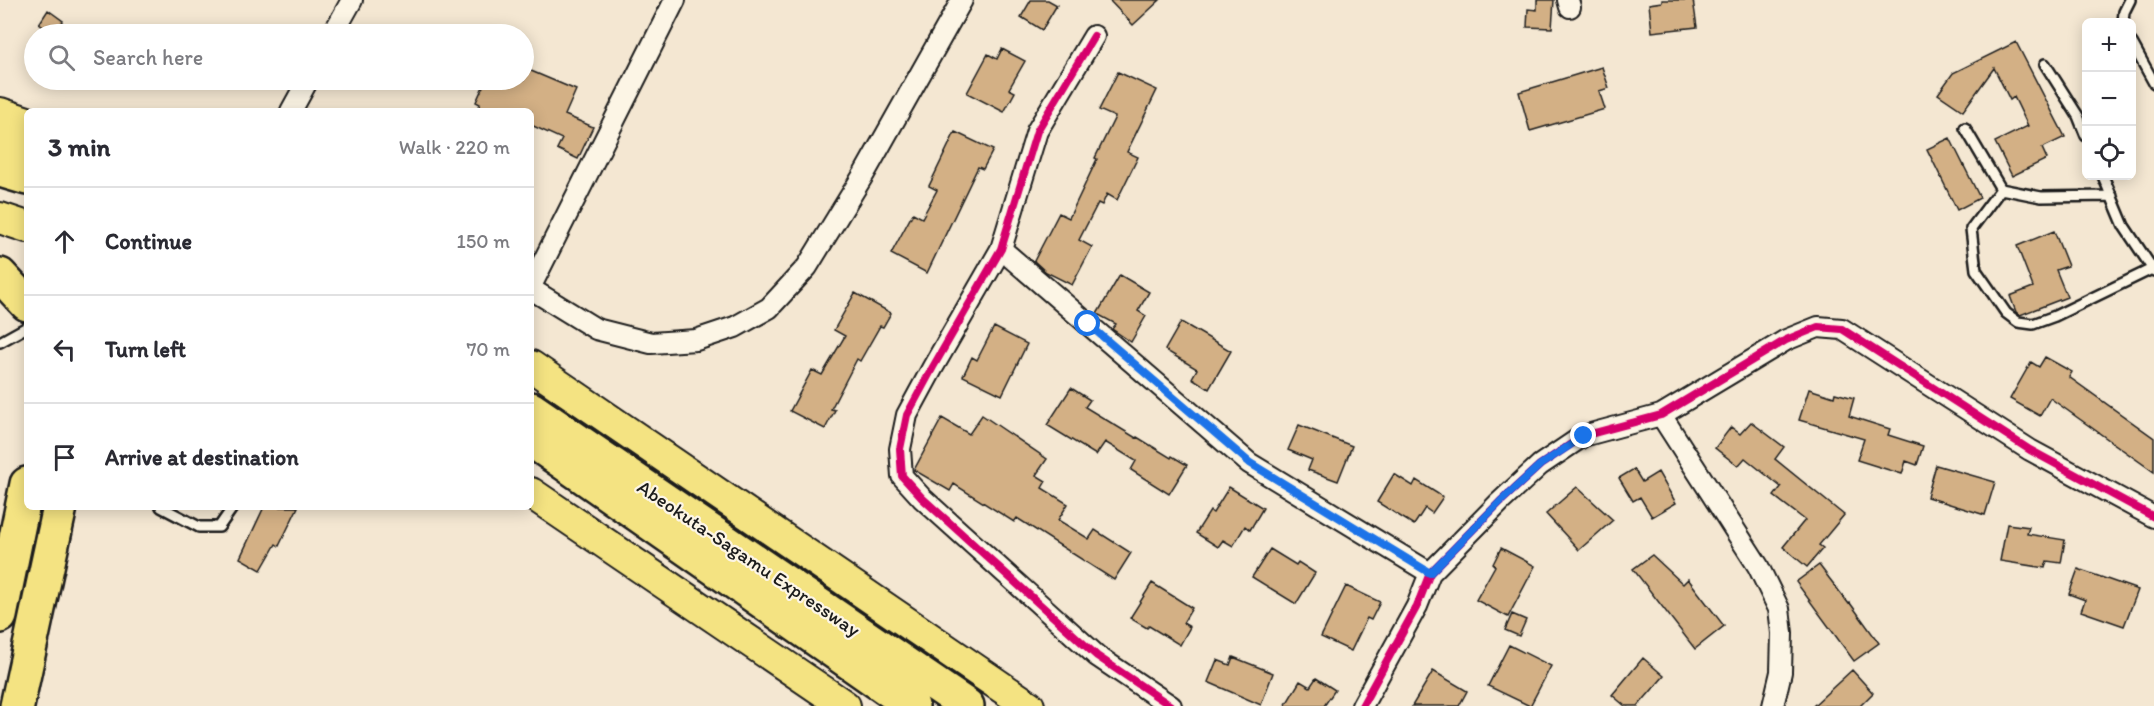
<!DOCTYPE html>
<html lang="en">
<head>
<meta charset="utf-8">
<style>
  :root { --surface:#fff; --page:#f2f2f3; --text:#2b2b33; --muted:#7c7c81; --line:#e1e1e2 }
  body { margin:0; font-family:Itim,sans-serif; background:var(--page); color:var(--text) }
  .controls { position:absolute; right:18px; top:18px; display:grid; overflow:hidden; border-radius:9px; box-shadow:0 3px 15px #0003 }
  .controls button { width:54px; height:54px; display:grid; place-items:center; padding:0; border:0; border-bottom:2px solid var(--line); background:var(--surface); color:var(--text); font:30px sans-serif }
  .stop { position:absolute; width:18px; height:18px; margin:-14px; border:4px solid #1a73e8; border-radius:50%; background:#fff }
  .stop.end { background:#1a73e8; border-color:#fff; box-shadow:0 2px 6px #0008 }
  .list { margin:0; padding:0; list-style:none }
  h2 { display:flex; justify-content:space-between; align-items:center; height:78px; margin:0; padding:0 24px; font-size:26px }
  h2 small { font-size:20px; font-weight:400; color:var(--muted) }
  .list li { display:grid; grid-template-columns:39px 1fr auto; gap:18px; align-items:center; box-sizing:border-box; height:108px; padding:0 24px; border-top:2px solid var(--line) }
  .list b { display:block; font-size:22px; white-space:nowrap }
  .list em { font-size:20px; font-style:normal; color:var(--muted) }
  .icon { flex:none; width:33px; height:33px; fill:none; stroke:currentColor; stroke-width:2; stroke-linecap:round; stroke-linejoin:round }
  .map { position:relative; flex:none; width:2154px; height:706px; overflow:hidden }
  .search { position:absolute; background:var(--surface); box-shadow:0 3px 15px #0003; left:24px; top:24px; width:510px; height:66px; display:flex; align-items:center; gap:15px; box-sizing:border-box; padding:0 21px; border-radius:33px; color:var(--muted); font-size:22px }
  .panel { position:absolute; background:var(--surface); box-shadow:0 3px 15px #0003; left:24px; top:108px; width:510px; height:402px; border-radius:9px }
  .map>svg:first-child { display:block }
  .building { fill:#d3b085; stroke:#1c1c1c; stroke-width:1.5 }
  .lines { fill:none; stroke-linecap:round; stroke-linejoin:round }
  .lane-casing { stroke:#1c1c1c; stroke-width:14 }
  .street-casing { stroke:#1c1c1c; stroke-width:24 }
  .primary-casing { stroke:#1c1c1c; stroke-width:34 }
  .highway-casing { stroke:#1c1c1c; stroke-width:38 }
  .lane { stroke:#fcf5e5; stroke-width:9 }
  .street { stroke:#fcf5e5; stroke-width:20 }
  .primary { stroke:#f4e382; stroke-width:30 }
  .highway { stroke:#f4e382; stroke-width:33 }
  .cycleway-casing { stroke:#fcf5e5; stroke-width:11 }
  .cycleway { stroke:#d6006c; stroke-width:8 }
  .route { stroke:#1a73e8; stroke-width:8 }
  .labels { text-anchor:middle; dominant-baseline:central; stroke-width:4.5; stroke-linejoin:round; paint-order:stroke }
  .street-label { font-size:20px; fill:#1c1c1c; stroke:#fcf5e5 }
</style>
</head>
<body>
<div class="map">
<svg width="2154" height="706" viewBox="0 0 2154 706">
  <rect width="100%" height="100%" fill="#f4e7d2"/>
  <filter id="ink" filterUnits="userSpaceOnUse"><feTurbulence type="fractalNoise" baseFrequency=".0167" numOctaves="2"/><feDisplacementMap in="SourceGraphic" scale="12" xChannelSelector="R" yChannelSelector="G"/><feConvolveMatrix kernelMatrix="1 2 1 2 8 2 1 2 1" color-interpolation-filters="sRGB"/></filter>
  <g filter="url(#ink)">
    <path class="building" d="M1031,0h17l9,5 -15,25 -21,-13z
      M1109,0h51l-27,25z
      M1537,0h17l-2,28 -25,-1 1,-18 9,1z
      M1662,0h31l4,27 -45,5 -3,-28 13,-2z
      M48,10l15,11 -9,13 -15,-10z
      M2016,42l49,95 -23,11 5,11 -35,17 -17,-34 33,-16 -14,-29 -4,3 -16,-32 -31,43 -25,-17 15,-21z
      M1002,49l23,12 -16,28 6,3 -11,20 -37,-19 21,-39 9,5z
      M1602,67l7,21 -10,3 6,18 -75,22 -11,-39z
      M524,68l52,22 -11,25 28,12 -15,32 -21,-10 5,-10 -31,-14v-14h-54l3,-7 -4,-2 10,-22h38z
      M1118,72l39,18 -30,62 11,5 -21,43 -10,-6 -5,11 -4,-2 -19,37 13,7 -20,38 -26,-13 -12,-11 25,-48 10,5 28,-59 -2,-1 20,-41 -16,-7z
      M955,132l38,18 -10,19 -5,-2 -51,106 -36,-19 22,-41 9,5 15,-28 -8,-4z
      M1950,138l30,60 -23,12 -30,-61z
      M2054,231l14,35 -12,4 11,27 -47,18 -4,-3 -6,-16 23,-9 -16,-41z
      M1120,275l29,17 -11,19 8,5 -15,26 -19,-13 4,-5 -19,-10z
      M855,293l36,20 -8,14 -3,-1 -20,35 -3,-2 -26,50 4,1 -10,19 -35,-18 22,-41 10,5 23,-39 -11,-6z
      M1181,322l50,29 -22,38 -17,-11 5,-9 -32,-19z
      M994,327l33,17 -25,51 -39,-19 9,-19 5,3z
      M2045,357l27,15 -3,5 85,61v34l-104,-74 -10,18 -30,-17 21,-37 8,5z
      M1071,388l19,12 -5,7 51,31 1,-1 34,21 1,-2 15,9 -18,29 -38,-24 5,-9 -31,-19 -9,13 -49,-30z
      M1809,389l25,8 1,-4 19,5 -5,18 41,13 -2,6 35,11 -6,19 -11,-4 -4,13 -45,-14 7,-21 -65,-19z
      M982,415l65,44 -11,16 10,6 -4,7 26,16 -10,16 31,19 6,-9 36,23 -17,27 -97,-62 -3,4 -60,-38 -4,7 -36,-21 28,-52 27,16z
      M1751,422l33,25 -9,12 69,56 -25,30 4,3 -16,19 -24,-20 22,-27 -31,-24 7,-9 -36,-29 -7,8 -23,-18 16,-21 9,7z
      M1299,425l53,21 -14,35 -30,-11 4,-10 -24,-10z
      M1936,465l59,17 -10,33 -58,-18z
      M1634,469l8,13 16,-10 18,31 -24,14 -12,-20 -7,4 -14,-23z
      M1394,474l19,12 3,-6 27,17 -11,16 -7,-5 -11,17 -37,-23z
      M1229,487l34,21 -13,22 -5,-4 -12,20 -10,-6 -5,7 -22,-14 14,-22 3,2z
      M1577,487l36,33 -34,30 -33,-36z
      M264,507h34l-19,39 -3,-2 -15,26 -21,-12z
      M2007,524l22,3 -2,7 38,6 -4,23 -14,-2 -2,7 -45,-7z
      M1501,548l34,18 -27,51 -32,-17 19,-34 -2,-2z
      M1270,549l26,16 2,-3 17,11 -19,31 -44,-27z
      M1652,555l31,29 5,-5 36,47 -29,23 -62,-80z
      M1819,565l30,39 1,-1 29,40 -25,18 -58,-79z
      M2078,569l60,21 -14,36 -43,-15 4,-11 -16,-6z
      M1152,583l40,25 -9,15 7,4 -10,18 -31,-19 -2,2 -17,-10z
      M1346,586l34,16 -9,18 -4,-2 -16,33 -30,-14z
      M1512,614l14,6 -7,16 -14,-6z
      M1509,645l42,21 -21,40 -42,-20z
      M1233,657l40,16 -12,32 -53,-23 9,-22 13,5z
      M1643,658l21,18 -26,30h-13l-13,-11z
      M1852,670l21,23 -13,13h-47z
      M1433,671l34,20 -8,15h-47z
      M1316,678l19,12 -11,16h-39l15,-25 10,6z"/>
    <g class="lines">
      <defs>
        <path id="lane" d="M2123,22l1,-10 6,-12
          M2132,43l22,40
          M2045,64l33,52 8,20
          M1965,128l36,61 40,8 71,-1
          M2103,176l21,50 30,45
          M2001,189l-30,40 5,41 30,43 12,9 15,2 22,-8 97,-47
          M0,342l27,-15
          M161,507l38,20h20l14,-20"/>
        <path id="street" d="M1568,0l2,7
          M333,34l19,-34
          M1094,36l-57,95 -36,118 -68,118 -26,48 -7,34 2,27 20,22 175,158 74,50
          M291,111l17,-31
          M1001,249l248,214 181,110
          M531,286l144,-286
          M531,289l65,40 55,14 45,-3 39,-13 34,-19 38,-41 57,-93 98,-174
          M1661,415l97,151 21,43 3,24 -1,39 -8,34
          M1362,706l55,-100 13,-33 70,-71 40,-37 43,-29 78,-21 125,-75 32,-13 24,2 188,121 124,67"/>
        <path id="primary" d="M0,113l27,9
          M0,218l27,9
          M531,366l498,340
          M531,493l314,213"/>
        <path id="highway" d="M0,140l27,9
          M0,170l27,8
          M0,275l27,29
          M531,409l436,297
          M531,440l381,266
          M0,616l27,-132
          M17,706l43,-199"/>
      </defs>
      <use href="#lane" class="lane-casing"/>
      <use href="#street" class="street-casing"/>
      <use href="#primary" class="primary-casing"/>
      <use href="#highway" class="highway-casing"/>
      <use href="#lane" class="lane"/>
      <use href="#street" class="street"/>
      <use href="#primary" class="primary"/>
      <use href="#highway" class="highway"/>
      <defs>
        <path id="cycleway" d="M1094,36l-57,95 -36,118 -68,118 -26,48 -7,34 2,27 20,22 175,158 74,50
          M1362,706l55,-100 13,-33 70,-71 40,-37 43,-29 78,-21 125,-75 32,-13 24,2 188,121 124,67"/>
      </defs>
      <use href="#cycleway" class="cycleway-casing"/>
      <use href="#cycleway" class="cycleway"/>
    </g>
  </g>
  <g class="lines" filter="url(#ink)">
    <path class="route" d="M1088,324l162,139 180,110 70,-71 40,-37 44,-29"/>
  </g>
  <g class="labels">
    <g class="street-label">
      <text transform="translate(749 558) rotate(34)">Abeokuta-Sagamu Expressway</text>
    </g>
  </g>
</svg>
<div class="controls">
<button>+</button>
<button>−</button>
<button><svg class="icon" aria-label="locate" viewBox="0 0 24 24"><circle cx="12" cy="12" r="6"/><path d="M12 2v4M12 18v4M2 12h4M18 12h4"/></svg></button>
</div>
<div class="stop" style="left:1088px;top:324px"></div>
<div class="stop end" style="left:1584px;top:436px"></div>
<div class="search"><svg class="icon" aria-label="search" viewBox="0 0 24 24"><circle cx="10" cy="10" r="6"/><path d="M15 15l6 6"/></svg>Search here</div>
<section class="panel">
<h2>3 min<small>Walk · 220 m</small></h2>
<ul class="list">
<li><svg class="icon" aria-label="ahead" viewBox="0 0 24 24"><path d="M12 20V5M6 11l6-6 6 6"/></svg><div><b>Continue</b></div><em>150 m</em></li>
<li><svg class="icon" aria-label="left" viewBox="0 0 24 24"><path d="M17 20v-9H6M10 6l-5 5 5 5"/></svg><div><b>Turn left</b></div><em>70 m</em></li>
<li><svg class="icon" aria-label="arrive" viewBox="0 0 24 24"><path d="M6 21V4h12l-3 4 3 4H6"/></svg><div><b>Arrive at destination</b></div></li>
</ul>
</section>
</div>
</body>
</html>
